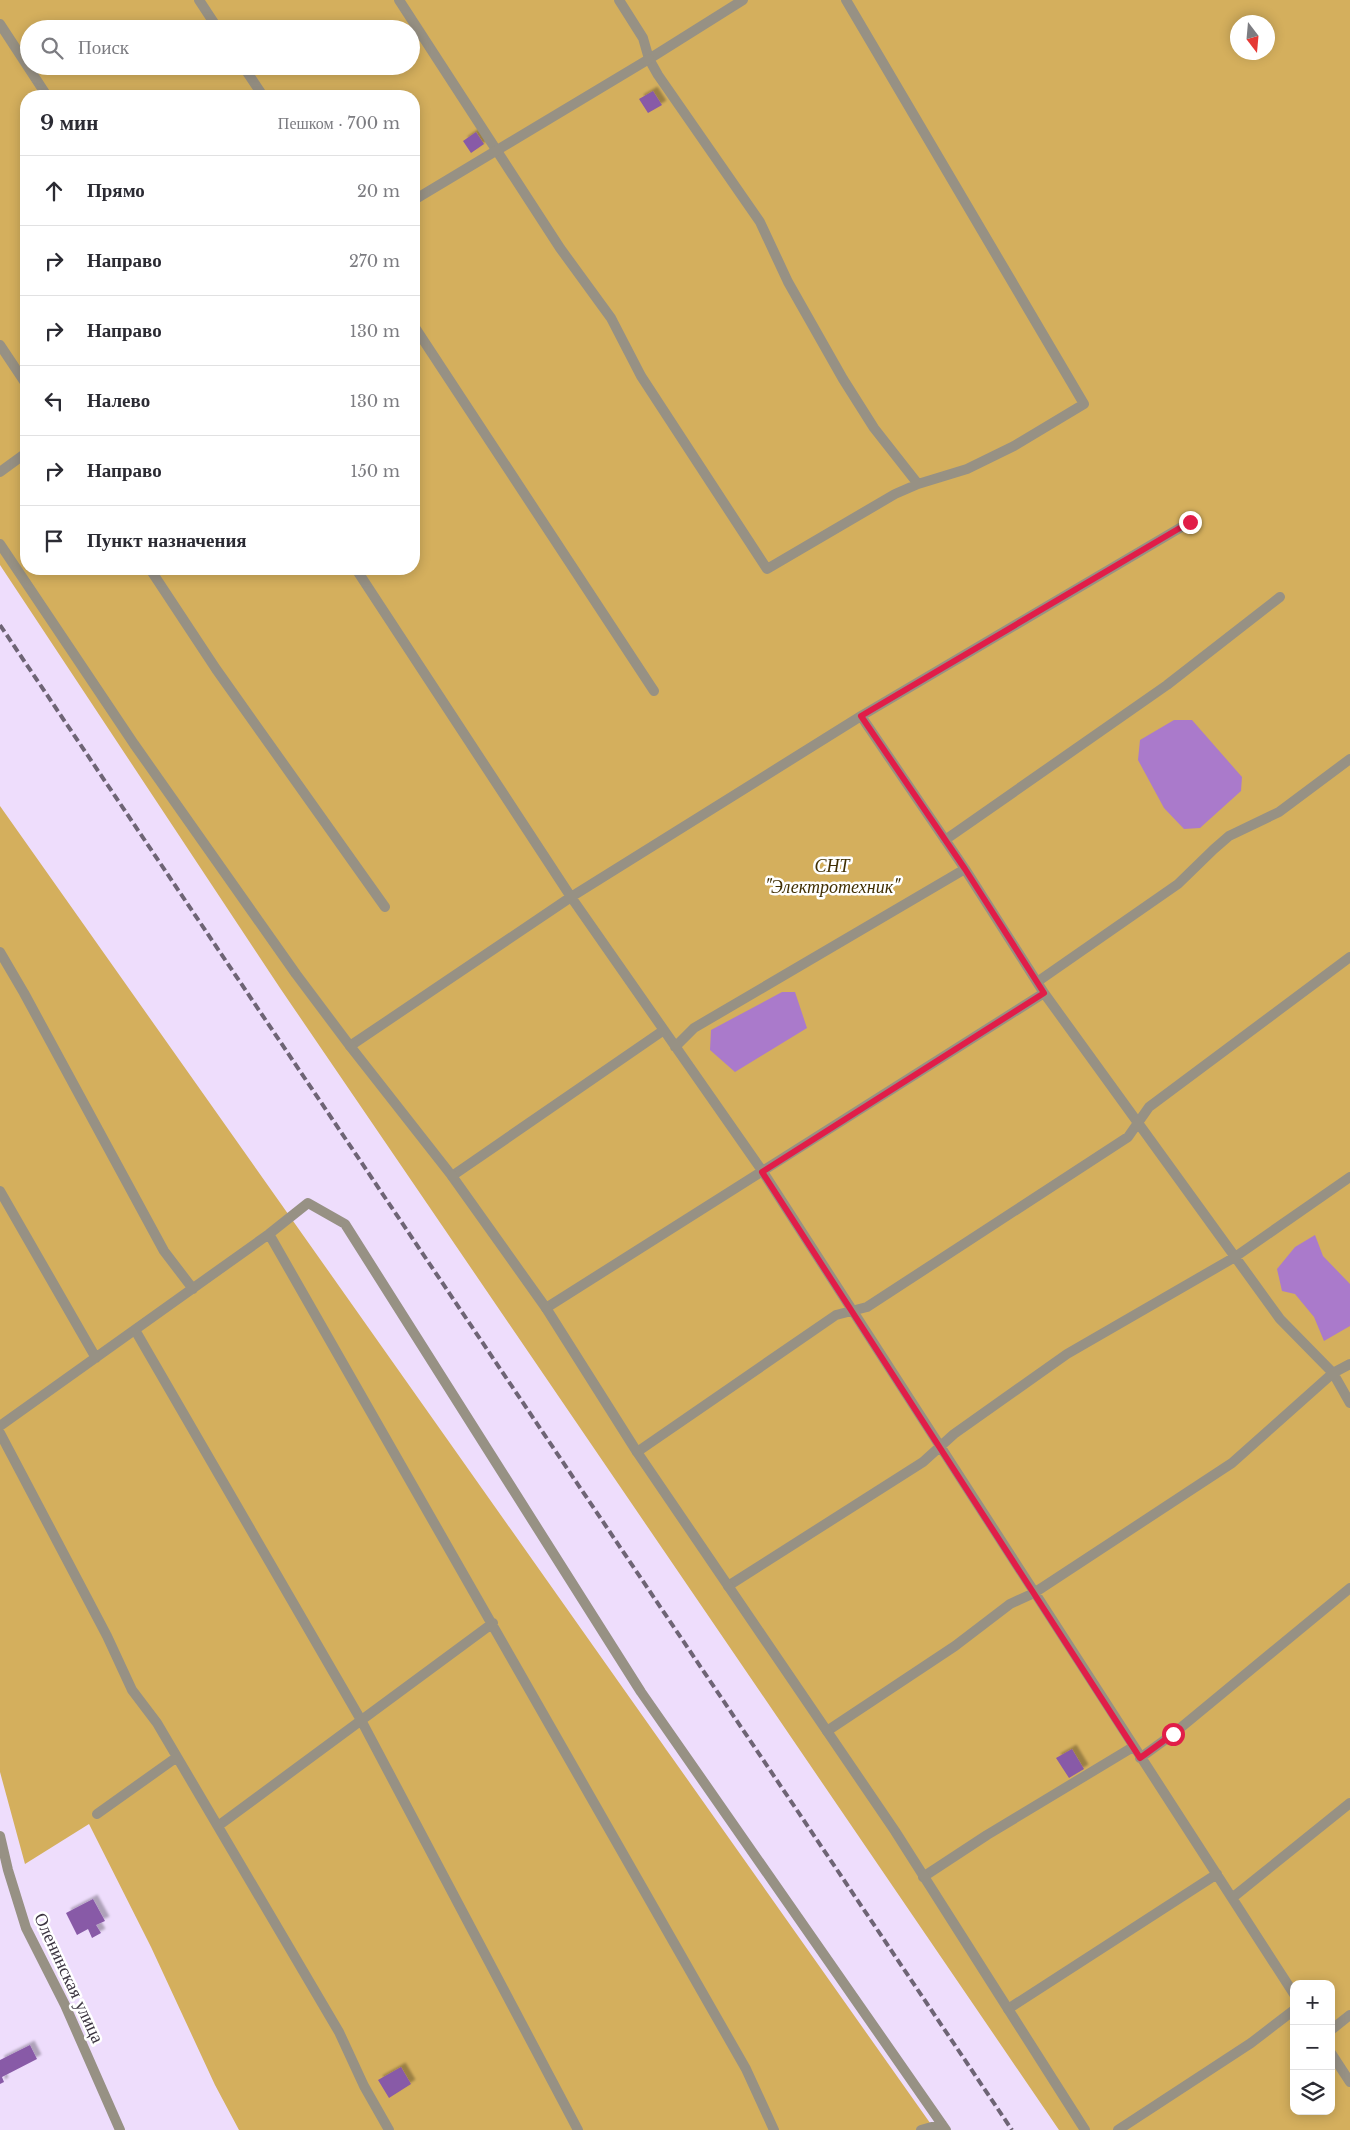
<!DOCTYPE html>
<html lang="ru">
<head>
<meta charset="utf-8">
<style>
  :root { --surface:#fff; --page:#f2f2f3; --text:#2b2b33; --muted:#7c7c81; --line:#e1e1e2 }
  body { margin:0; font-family:"Libre Baskerville",serif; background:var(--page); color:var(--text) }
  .controls { position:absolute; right:15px; bottom:15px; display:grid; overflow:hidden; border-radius:10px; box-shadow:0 2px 12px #0003 }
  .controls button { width:45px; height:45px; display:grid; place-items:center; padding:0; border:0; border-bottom:1px solid var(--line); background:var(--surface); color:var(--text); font:25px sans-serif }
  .compass { position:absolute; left:1230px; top:15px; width:45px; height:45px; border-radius:50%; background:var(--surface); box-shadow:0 2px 12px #0003; rotate:164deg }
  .stop { position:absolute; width:15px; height:15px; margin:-11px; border:4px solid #e11d48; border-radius:50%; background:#fff }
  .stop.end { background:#e11d48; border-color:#fff; box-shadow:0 1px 5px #0008 }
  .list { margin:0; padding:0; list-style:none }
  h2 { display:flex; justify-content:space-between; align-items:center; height:65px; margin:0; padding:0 20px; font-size:21px }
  h2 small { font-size:16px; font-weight:400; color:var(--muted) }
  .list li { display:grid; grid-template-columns:32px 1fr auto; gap:15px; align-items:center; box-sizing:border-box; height:70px; padding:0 20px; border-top:1px solid var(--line) }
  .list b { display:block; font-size:19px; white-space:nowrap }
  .list em { font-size:16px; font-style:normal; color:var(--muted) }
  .icon { flex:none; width:28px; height:28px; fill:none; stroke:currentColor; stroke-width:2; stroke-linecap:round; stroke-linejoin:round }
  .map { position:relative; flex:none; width:1350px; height:2130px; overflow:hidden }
  .search { position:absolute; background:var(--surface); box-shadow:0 2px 12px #0003; left:20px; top:20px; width:400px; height:55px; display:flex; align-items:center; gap:12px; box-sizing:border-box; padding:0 18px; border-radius:28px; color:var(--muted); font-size:19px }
  .panel { position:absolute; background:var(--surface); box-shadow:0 2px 12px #0003; left:20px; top:90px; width:400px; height:485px; border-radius:20px }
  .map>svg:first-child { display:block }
  .green { fill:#d4af5d; fill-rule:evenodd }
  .water { fill:#aa7acb }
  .building { fill:#885aa7; filter:url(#shadow) }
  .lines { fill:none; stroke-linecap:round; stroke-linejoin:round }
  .lane { stroke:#979184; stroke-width:10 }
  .street { stroke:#979184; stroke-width:10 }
  .rail { stroke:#6e6475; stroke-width:4; stroke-dasharray:8 4; stroke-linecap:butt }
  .route { stroke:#e11d48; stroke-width:6 }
  .labels { text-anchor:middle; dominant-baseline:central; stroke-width:5; stroke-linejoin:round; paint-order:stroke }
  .park-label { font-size:18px; font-style:italic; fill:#413004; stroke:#fff }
  .street-label { font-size:18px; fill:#3c3541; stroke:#fff }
</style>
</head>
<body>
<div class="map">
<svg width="1350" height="2130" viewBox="0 0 1350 2130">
  <defs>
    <filter id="shadow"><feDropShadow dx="4.5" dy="-4.5" stdDeviation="1" flood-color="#0004"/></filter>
  </defs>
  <rect width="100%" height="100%" fill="#eeddfc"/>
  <path class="green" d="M0,0h1350v2130h-291l-779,-1142 -280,-423zM1238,22h30v30h-30zM29,29h382v37h-382zM26,96h388v473h-388zM1294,1984h37v127h-37z
    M0,806l935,1324h-696l-24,-45 -64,-138 -62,-123 -64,40 -25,-92z"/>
  <path class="water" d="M1174,720h18l50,57 -1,14 -41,37 -16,1 -20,-21 -26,-48 2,-20z
    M782,992h13l12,36 -72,44 -25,-22 1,-20z
    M1315,1235l8,21 27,28v42l-26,15 -10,-24 -19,-23 -13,-3 -5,-22 18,-22z"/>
  <path class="building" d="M653,91l9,14 -14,8 -9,-14z
    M476,132l8,12 -13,9 -8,-12z
    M1072,1749l12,20 -15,9 -13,-20z
    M93,1899l12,22 -9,4 5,8 -9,5 -4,-9 -11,6 -11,-22z
    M30,2045l7,14 -35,18 2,5 -4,2v-24z
    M401,2067l10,17 -22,14 -11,-18z"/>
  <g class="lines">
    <path class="lane" d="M199,0l19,29
      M399,0l161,248 51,70 30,58 126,193 128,-75 23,-10 49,-15 47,-23 70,-42 -238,-404
      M619,0l24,38 6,21 9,16 102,147 28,60 55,97 31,49 44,56
      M0,24l47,72
      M649,59l94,-59
      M243,66l20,30
      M414,326l240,365
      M0,345l26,39
      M150,569l66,100 169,238
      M356,569l215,328 192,275 531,822
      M861,716l104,153 79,124 236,326 53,54 17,30
      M945,840l222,-155 113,-88
      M0,952l24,41 140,258 29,38
      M1037,982l141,-98 36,-35 15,-13 50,-24 71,-53
      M350,1046l221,-149 290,-181 329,-194
      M675,1047l19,-19 271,-159
      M452,1176l212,-146
      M0,1191l96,167
      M269,1234l477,835 28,61
      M546,1308l498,-315
      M135,1330l226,390 217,410
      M0,1426l269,-192 39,-31 37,21 296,468 305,438
      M0,1433l107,203 25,54 25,33 182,309 25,54 25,44
      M637,1452l199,-137 31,-8 261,-170 21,-30 201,-150
      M728,1586l195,-124 31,-28 113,-80 168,-97 115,-80
      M827,1731l128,-85 55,-42 24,-11 198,-130 101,-90 17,-9
      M1140,1758l33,-24 177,-146
      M97,1814l80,-57
      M218,1826l275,-203
      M923,1877l64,-42 146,-88
      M1232,1898l118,-95
      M1008,2009l209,-135
      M1331,2030l19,-15
      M1331,2053l19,29
      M921,2130l21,-6
      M1118,2130l133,-87 43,-33"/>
    <path class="street" d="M414,200l235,-141
      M0,472l26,-19
      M0,544l134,200 162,230 54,72 102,130 94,132 91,144 258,379 190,299
      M0,1836l8,34 18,58 39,77 55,125"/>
    <path class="rail" d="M0,625l1012,1505"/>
  </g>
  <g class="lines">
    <path class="route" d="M1173,1734l-33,24 -378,-586 282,-179 -79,-124 -104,-153 329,-194"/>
  </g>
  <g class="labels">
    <g class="park-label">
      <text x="832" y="866">СНТ<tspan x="832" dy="21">"Электротехник"</tspan></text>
    </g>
    <g class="street-label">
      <text transform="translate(69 1978) rotate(65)">Оленинская улица</text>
    </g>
  </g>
</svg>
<div class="controls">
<button>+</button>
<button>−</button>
<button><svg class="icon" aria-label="layers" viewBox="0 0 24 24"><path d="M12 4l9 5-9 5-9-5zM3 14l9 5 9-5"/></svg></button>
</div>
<svg class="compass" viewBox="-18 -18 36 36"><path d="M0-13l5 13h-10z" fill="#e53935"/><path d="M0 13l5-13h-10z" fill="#7c7c81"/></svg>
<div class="stop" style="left:1173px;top:1734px"></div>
<div class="stop end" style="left:1190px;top:522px"></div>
<div class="search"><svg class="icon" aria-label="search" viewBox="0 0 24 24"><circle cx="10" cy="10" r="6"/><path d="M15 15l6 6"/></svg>Поиск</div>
<section class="panel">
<h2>9 мин<small>Пешком · 700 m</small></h2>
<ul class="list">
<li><svg class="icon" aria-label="ahead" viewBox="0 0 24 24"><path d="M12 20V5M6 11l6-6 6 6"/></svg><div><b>Прямо</b></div><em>20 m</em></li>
<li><svg class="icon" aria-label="right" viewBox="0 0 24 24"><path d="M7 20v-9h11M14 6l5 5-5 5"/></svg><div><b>Направо</b></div><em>270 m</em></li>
<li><svg class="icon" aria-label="right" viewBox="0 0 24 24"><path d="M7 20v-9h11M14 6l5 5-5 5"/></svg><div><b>Направо</b></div><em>130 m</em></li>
<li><svg class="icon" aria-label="left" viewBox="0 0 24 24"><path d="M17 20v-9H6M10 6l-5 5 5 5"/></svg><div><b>Налево</b></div><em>130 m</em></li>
<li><svg class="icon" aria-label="right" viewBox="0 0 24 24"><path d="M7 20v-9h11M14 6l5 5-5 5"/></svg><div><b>Направо</b></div><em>150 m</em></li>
<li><svg class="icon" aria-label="arrive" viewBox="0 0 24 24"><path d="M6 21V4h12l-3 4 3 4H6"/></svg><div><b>Пункт назначения</b></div></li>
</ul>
</section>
</div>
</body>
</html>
